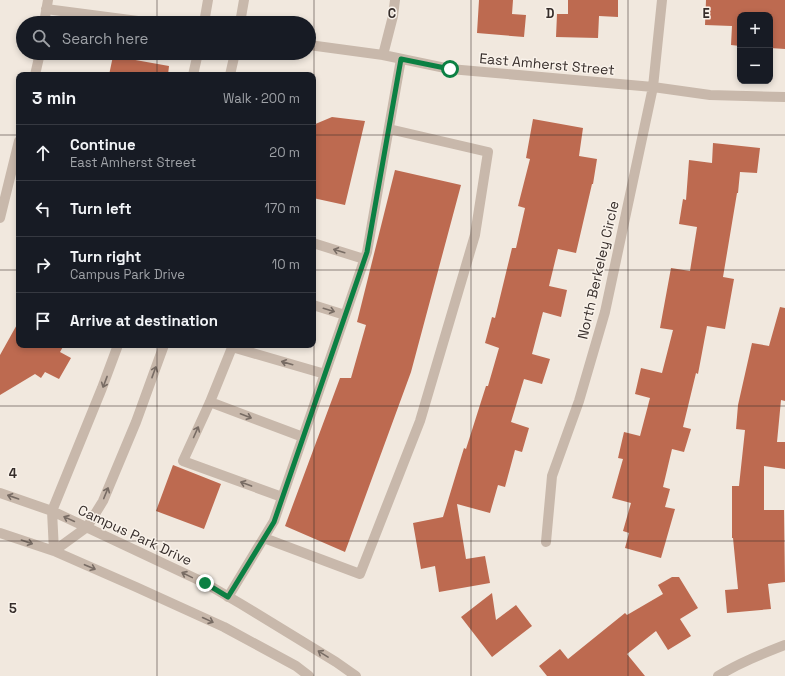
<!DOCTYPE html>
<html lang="en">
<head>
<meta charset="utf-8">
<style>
  :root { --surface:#171b24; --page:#20242c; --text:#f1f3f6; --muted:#9ea1a6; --line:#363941 }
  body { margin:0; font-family:"Space Grotesk",sans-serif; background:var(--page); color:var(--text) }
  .controls { position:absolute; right:12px; top:12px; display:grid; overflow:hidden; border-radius:8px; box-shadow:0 2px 6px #0003 }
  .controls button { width:36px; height:36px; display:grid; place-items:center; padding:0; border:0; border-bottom:1px solid var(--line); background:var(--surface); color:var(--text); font:20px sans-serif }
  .stop { position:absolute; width:12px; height:12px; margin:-9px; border:3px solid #0b8043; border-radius:50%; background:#fff }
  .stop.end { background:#0b8043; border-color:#fff; box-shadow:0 1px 4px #0008 }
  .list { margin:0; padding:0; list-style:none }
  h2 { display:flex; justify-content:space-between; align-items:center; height:52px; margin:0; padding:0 16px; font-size:17px }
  h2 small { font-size:13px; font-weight:400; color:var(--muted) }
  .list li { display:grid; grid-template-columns:26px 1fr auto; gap:12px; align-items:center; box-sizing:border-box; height:56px; padding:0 16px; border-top:1px solid var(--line) }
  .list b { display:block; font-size:15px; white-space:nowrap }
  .list p { margin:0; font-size:13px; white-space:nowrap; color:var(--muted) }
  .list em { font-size:13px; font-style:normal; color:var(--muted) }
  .icon { flex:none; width:22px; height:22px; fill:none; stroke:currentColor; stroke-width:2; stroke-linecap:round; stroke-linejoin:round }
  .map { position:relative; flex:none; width:785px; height:676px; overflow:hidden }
  .search { position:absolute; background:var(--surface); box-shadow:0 2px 6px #0003; left:16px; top:16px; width:300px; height:44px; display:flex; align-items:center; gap:10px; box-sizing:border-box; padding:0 14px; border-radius:22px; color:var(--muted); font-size:15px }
  .panel { position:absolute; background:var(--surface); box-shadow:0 2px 6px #0003; left:16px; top:72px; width:300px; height:276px; border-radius:8px }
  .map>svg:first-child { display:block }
  .building { fill:#bd6a50 }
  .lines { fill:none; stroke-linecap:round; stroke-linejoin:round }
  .service { stroke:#c8b8ab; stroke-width:10 }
  .minor { stroke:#c8b8ab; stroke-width:10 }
  .tertiary { stroke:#c8b8ab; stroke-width:10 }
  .oneway { stroke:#786c64 }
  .route { stroke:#0b8043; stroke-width:5 }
  .grid { fill:none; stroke:#362d2a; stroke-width:1; stroke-opacity:0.55 }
  .labels { text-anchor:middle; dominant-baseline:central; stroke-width:3; stroke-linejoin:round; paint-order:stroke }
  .street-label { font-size:14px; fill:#362d2a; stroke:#f9f2ea }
  .grid-label { font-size:13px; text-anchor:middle; font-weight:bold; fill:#362d2a; stroke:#f9f2ea; stroke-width:3; stroke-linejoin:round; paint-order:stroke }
</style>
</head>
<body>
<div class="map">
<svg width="785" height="676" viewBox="0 0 785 676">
  <rect width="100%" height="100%" fill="#f1e8de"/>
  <path class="building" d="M479,0h34l-1,14 14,1 -2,22 -47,-4z
    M568,0h50v17l-19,-1 -1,22 -42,-1 1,-23h11z
    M706,0h79v49l-15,-1v-33h-30v31l-9,-1 1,-19 -27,-1z
    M113,56l56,10 -1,9h-59z
    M332,117l33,4 -20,84 -32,-7v-73z
    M533,119l50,9 -4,28 18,3 -4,25h-1l-16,69 -18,-4 -9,37 18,4 -6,27 -18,-5 -11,42 18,5 -8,25 -18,-5 -13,43 18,6 -7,24 -7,-2 -10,37 -7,-2 -8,28 -33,-9 9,55 19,-3 5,27 -51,9 -4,-26 -14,3 -8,-46 30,-6 21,-69 2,1 20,-63h2l11,-38 -14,-5 7,-26 3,1 17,-70h4l9,-40 -7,-2 12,-47 -4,-1z
    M713,143l47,5 -3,25 -17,-1 -2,21h-1l-14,84 11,2 -9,50 -18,-3 -9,48 -2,-1 -13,54 8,2 -7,23 -12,-3 -9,38 7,2 -5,18 10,2 -14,49 -36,-10 4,-15 -6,-2 8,-28 -19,-5 11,-39 -5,-1 6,-26 16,4 10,-38 -15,-4 6,-26 21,5 11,-43 -13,-2 11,-60 19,3 7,-44 -18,-3 4,-25 3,1 3,-40 23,3z
    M395,170l66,15 -50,187 -66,180 -60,-26 55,-148h11l15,-53 -9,-3z
    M780,307l5,1v93l-4,-1 -4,42h8v27l-21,-3v44h20l1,72 -17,2 3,25 -44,4 -2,-23 13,-1 -5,-51h-1v-52h7l6,-56 -9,-1 2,-24 14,-62 17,3z
    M19,321v24h45l-4,7 11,6 -12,21 -14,-7 -4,6 -6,-4 -35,21v-40z
    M173,465l48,19 -17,45 -48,-18z
    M672,577h7l19,31 -18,11 11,17 -23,14 -12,-19 -29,23 18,22h-98l-8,-10 21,-17 8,10 57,-46 2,2 36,-21 -5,-9z
    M492,593l4,27 20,-15 16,21 -40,31 -31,-40z"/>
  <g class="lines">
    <path class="service" d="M313,243l51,16
      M313,305l32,10
      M233,345l-23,57 -27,59 99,36
      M232,347l93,27
      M210,402l93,35
      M264,538l96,36 60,-153 55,-186 13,-83 -99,-23
      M228,597l46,-76 93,-269 34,-193"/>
    <path class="minor" d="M46,9l107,14
      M44,23l4,-23
      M309,45l74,10 67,14 203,18 57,8 75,2
      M383,55l10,-39 2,-16
      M35,75l5,-22
      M0,218l19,-77
      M546,542l6,-66 27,-75 26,-89 48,-225 9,-87
      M718,676c21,-13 44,-22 67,-31"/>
    <path class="tertiary" d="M204,23l4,-23
      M240,23l4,-23
      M193,75l5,-22
      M230,75l5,-22
      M0,493l52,18 153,72 36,21 95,58 20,14
      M0,533l54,18 82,36 88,40 72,39 13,10
      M54,551l33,-24 16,-26 33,-79 28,-77
      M54,551l-2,-40 50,-123 16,-43"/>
  </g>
  <defs><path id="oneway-shaft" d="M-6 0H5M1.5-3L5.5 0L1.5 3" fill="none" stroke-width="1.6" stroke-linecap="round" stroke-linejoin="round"/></defs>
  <g class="oneway">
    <use href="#oneway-shaft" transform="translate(339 251) rotate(-163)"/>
    <use href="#oneway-shaft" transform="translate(329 310) rotate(17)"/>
    <use href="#oneway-shaft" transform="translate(287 363) rotate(-164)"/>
    <use href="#oneway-shaft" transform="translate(154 372) rotate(-70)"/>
    <use href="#oneway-shaft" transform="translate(105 382) rotate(111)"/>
    <use href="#oneway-shaft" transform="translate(246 416) rotate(21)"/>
    <use href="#oneway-shaft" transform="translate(196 432) rotate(-66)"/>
    <use href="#oneway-shaft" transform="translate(246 484) rotate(-160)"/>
    <use href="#oneway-shaft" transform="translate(106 493) rotate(-68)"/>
    <use href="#oneway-shaft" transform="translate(13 497) rotate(-161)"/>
    <use href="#oneway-shaft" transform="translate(69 519) rotate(-155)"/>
    <use href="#oneway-shaft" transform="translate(27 542) rotate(19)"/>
    <use href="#oneway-shaft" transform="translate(90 567) rotate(23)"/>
    <use href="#oneway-shaft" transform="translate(187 575) rotate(-154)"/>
    <use href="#oneway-shaft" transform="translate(208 620) rotate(25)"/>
    <use href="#oneway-shaft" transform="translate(323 654) rotate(-148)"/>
  </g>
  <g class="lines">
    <path class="route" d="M205,583l23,14 46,-75 93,-270 34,-193 49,10"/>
  </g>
  <path class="grid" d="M157,0v23M314,0v676M471,0v676M628,0v676M157,53v22M0,135h19M313,135h472M0,270h19M313,270h472M157,345v331M0,406h785M0,541h785"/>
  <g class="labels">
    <g class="street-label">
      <text transform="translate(547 64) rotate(5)">East Amherst Street</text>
      <text transform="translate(598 270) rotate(-77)">North Berkeley Circle</text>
      <text transform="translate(135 535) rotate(25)">Campus Park Drive</text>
    </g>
  </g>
  <g class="grid-label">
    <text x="392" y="18">C</text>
    <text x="550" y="18">D</text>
    <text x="706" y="18">E</text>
    <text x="13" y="478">4</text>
    <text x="13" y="613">5</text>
  </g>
</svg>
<div class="controls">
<button>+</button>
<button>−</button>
</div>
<div class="stop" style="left:450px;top:69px"></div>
<div class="stop end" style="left:205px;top:583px"></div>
<div class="search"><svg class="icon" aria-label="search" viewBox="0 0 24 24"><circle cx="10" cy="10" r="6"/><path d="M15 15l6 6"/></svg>Search here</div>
<section class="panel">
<h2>3 min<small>Walk · 200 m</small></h2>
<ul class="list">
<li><svg class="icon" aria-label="ahead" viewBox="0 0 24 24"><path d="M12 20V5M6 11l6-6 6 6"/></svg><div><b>Continue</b><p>East Amherst Street</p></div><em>20 m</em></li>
<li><svg class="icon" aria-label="left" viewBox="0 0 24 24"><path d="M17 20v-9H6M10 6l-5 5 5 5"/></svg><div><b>Turn left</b></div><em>170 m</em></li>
<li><svg class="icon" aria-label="right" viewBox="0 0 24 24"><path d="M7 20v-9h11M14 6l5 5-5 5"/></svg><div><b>Turn right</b><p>Campus Park Drive</p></div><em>10 m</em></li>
<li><svg class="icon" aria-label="arrive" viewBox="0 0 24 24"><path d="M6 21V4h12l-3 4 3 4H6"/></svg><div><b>Arrive at destination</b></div></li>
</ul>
</section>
</div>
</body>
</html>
